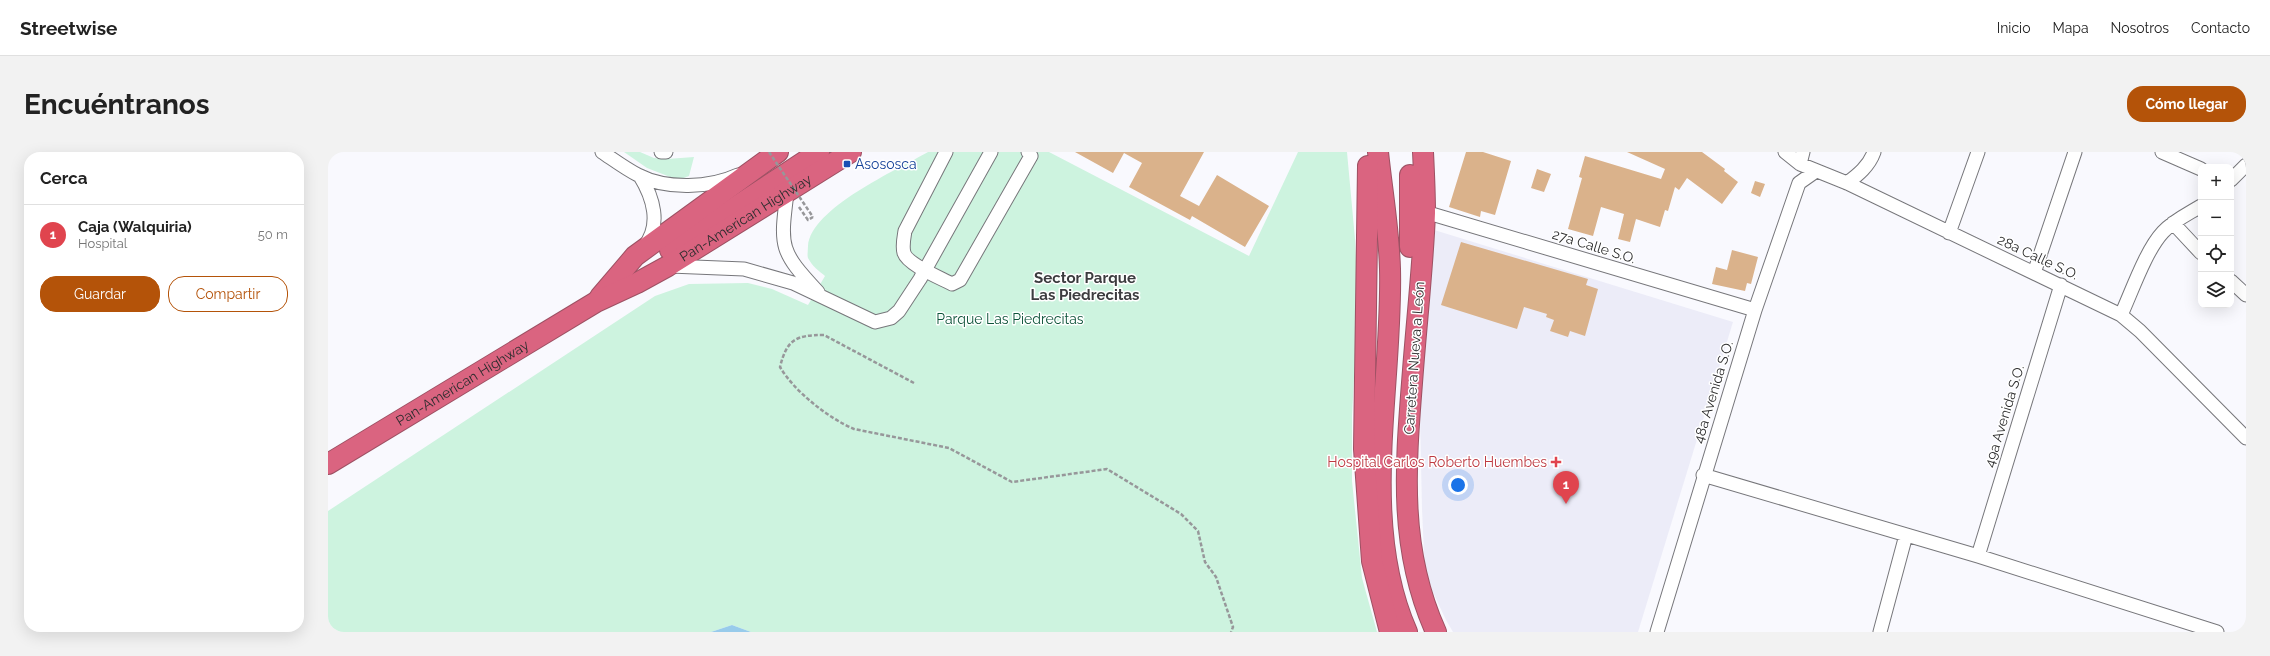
<!DOCTYPE html>
<html lang="es">
<head>
<meta charset="utf-8">
<style>
  :root { --surface:#fff; --page:#f2f2f2; --text:#222; --muted:#767676; --line:#e0e0e0; --accent:#b45309 }
  body { margin:0; font-family:Raleway,sans-serif; background:var(--page); color:var(--text) }
  .controls { position:absolute; right:12px; top:12px; display:grid; overflow:hidden; border-radius:8px; box-shadow:0 4px 16px #0002 }
  .controls button { width:36px; height:36px; display:grid; place-items:center; padding:0; border:0; border-bottom:1px solid var(--line); background:var(--surface); color:var(--text); font:20px sans-serif }
  .you { position:absolute; left:1130px; top:333px; width:14px; height:14px; margin:-10px; border:3px solid #fff; border-radius:50%; background:#1a73e8; box-shadow:0 0 0 6px #1a73e833 }
  .badge { display:grid; place-items:center; width:26px; height:26px; border-radius:50%; background:var(--accent); color:#fff; font-size:13px; font-weight:700 }
  .pin { position:absolute; translate:-50% -33px; filter:drop-shadow(0 1px 2px #0008) }
  .pin::after { content:''; position:absolute; top:21px; width:14px; height:12px; background:inherit; clip-path:polygon(0 0,100% 0,50% 100%) }
  .list { margin:0; padding:0; list-style:none }
  h2 { display:flex; justify-content:space-between; align-items:center; height:52px; margin:0; padding:0 16px; font-size:17px }
  h2 small { font-size:13px; font-weight:400; color:var(--muted) }
  .list li { display:grid; grid-template-columns:26px 1fr auto; gap:12px; align-items:center; box-sizing:border-box; height:60px; padding:0 16px; border-top:1px solid var(--line) }
  .list b { display:block; font-size:15px; white-space:nowrap }
  .list p { margin:0; font-size:13px; white-space:nowrap; color:var(--muted) }
  .list em { font-size:13px; font-style:normal; color:var(--muted) }
  .actions { display:flex; gap:8px; padding:12px 16px }
  .actions a { flex:1; padding:9px 0; border:1px solid var(--accent); border-radius:16px; text-align:center; font-size:14px; color:var(--accent) }
  .actions .main { background:var(--accent); color:#fff }
  .icon { flex:none; width:22px; height:22px; fill:none; stroke:currentColor; stroke-width:2; stroke-linecap:round; stroke-linejoin:round }
  .map { position:relative; flex:none; width:1918px; height:480px; overflow:hidden; border-radius:16px }
  header { display:flex; align-items:center; gap:24px; box-sizing:border-box; height:56px; padding:0 20px; background:var(--surface); border-bottom:1px solid var(--line) }
  header strong { font-size:19px }
  nav { display:flex; gap:22px; margin-inline-start:auto; font-size:14px }
  .intro { display:flex; align-items:center; justify-content:space-between; box-sizing:border-box; height:96px; padding:0 24px }
  h1 { margin:0; font-size:28px }
  .button { padding:10px 18px; border-radius:16px; background:var(--accent); color:#fff; font-size:14px; font-weight:700 }
  main { display:flex; gap:24px; padding:0 24px }
  aside { flex:1; background:var(--surface); border-radius:16px; box-shadow:0 4px 16px #0002 }
  .map>svg:first-child { display:block }
  .built { fill:#ececf8 }
  .green { fill:#cdf3df }
  .water { fill:#98cbeb }
  .building { fill:#dab28b }
  .lines { fill:none; stroke-linecap:round; stroke-linejoin:round }
  .minor-casing { stroke:#77777b; stroke-width:15 }
  .highway-casing { stroke:#9d5163; stroke-width:22 }
  .path { stroke:#97979a; stroke-width:2.5; stroke-dasharray:4 2; stroke-linecap:butt }
  .minor { stroke:#fff; stroke-width:13 }
  .highway { stroke:#da6480; stroke-width:20 }
  .path-bridge { stroke:#97979a; stroke-width:2.5; stroke-dasharray:4 2; stroke-linecap:butt }
  .transit-dot { fill:#1a4fb4; stroke:#fff; stroke-width:1.5 }
  .health-dot { fill:#e0444e; stroke:#fff; stroke-width:1.5 }
  .labels { text-anchor:middle; dominant-baseline:central; stroke-width:3; stroke-linejoin:round; paint-order:stroke }
  .transit-label { font-size:14px; fill:#164399; stroke:#fff; text-anchor:start }
  .street-label { font-size:14px; fill:#2d2d2e; stroke:#fff }
  .park-label { font-size:14px; fill:#0c5339; stroke:#fff }
  .health-label { font-size:14px; fill:#be3a42; stroke:#fff; text-anchor:end }
  .neighbourhood-label { font-size:15px; font-weight:bold; fill:#3c3c3f; stroke:#fff }
</style>
</head>
<body>
<header>
<strong>Streetwise</strong>
<nav><a>Inicio</a><a>Mapa</a><a>Nosotros</a><a>Contacto</a></nav>
</header>
<div class="intro"><h1>Encuéntranos</h1><a class="button">Cómo llegar</a></div>
<main>
<aside>
<h2>Cerca<small></small></h2>
<ul class="list">
<li><span class="badge" style="background:#e0444e">1</span><div><b>Caja (Walquiria)</b><p>Hospital</p></div><em>50 m</em></li>
</ul>
<div class="actions"><a class="main">Guardar</a><a>Compartir</a></div>
</aside>
<div class="map">
<svg width="1918" height="480" viewBox="0 0 1918 480">
  <rect width="100%" height="100%" fill="#f9f9fe"/>
  <path class="built" d="M1103,77l302,93 -95,310h-185l-7,-12 -21,-45 -3,-66 -2,-94z"/>
  <path class="green" d="M296,0h16l14,6 13,1 27,-2 -5,19 -11,4 -31,-12z
    M600,0h121l200,104 49,-104h49l8,87 3,60 -6,117v65l10,97 15,54h-626l-19,-7 -21,7h-383v-121l327,-215 34,-12 59,-1 24,6 36,16 17,-29c-6,-5 -13,-10 -17,-18 -1,-3 0,-8 0,-12 3,-38 89,-76 120,-94z"/>
  <path class="water" d="M404,473l19,7h-40z"/>
  <path class="building" d="M747,0h129l-24,44 19,10 18,-31 52,31 -24,41 -53,-31 -2,4 -61,-33 13,-24 -18,-10 -11,20z
    M1138,0h17l28,9 -16,54 -14,-4 -1,6 -31,-10z
    M1299,0h75l23,17 -1,2 14,11 -16,22 -35,-26 -8,12 -4,-3 -7,24 -3,-1 -5,17 -24,-8 -6,23 -12,-3 6,-25 -23,-7 -8,29 -25,-7 14,-51 -3,-1 6,-21 76,23 4,-10z
    M1209,17l14,5 -7,18 -13,-4z
    M1427,29l10,3 -5,13 -9,-4z
    M1133,90l127,37 -2,6 12,4 -13,47 -15,-5 -2,6 -18,-6 4,-11 -8,-3 1,-3 -23,-7 -7,22 -76,-24z
    M1404,98l26,7 -7,27 -4,-1 -2,8 -33,-7 4,-17 11,3z"/>
  <g class="lines">
    <defs>
      <path id="minor" d="M274,0c12,8 24,17 36,23 29,15 72,13 100,0
        M333,0h5
        M618,0l-41,79c-1,6 -3,15 -1,22 4,12 37,25 48,31l8,-4 71,-124 -3,-4
        M1457,0l15,12 47,19 274,132 19,16 106,107
        M1834,0l39,17
        M1472,12l3,-12
        M312,24c13,21 22,49 4,71
        M1903,28l15,-15
        M1519,31c11,-8 22,-17 27,-31
        M459,41c-7,55 -7,58 31,99
        M1097,60l330,98
        M1845,71l28,30
        M1621,81l29,-81
        M342,114l74,3 49,14 82,39 16,-4 8,-7 21,-32 71,-127
        M1706,121l41,-121
        M1903,129l15,14
        M1793,163c11,-24 25,-65 42,-83 10,-11 25,-18 38,-26
        M1375,323l275,81 239,76
        M1650,404l83,-271
        M1329,480l98,-322 44,-127 17,-12
        M1552,480l26,-97"/>
      <g id="highway">
        <path d="M1050,0c4,39 11,78 12,117 3,117 -32,252 17,363"/>
        <path d="M1095,0c1,20 2,41 2,61 -2,52 -8,105 -12,157 -7,91 -16,176 23,262"/>
        <path d="M1040,14l-4,283 8,112 18,71"/>
        <path d="M1082,95v-72"/>
        <path d="M342,98l149,-98"/>
        <path d="M272,145l35,-41 143,-104"/>
        <path id="s1" d="M0,312l268,-162 41,-19 31,-17 183,-114"/>
      </g>
    </defs>
    <use href="#minor" class="minor-casing"/>
    <use href="#highway" class="highway-casing"/>
    <path class="path" d="M471,55l9,13 5,-3
      M586,231l-90,-48c-28,0 -37,4 -44,32 14,24 48,51 74,62l95,19 63,34 95,-13 74,45 17,17 7,31 11,15 17,50 -2,5"/>
    <use href="#minor" class="minor"/>
    <use href="#highway" class="highway"/>
    <path class="path-bridge" d="M441,0l44,65"/>
  </g>
  <rect class="transit-dot" x="515" y="8" width="8" height="8" rx="2"/>
  <path class="health-dot" d="M1226 304h4v4h4v4h-4v4h-4v-4h-4v-4h4z"/>
  <g class="labels">
    <g class="transit-label">
      <text x="527" y="12">Asososca</text>
    </g>
    <g class="street-label">
      <text stroke="none"><textPath href="#s1" startOffset="485">Pan-American Highway</textPath></text>
      <text transform="translate(1266 94) rotate(17)">27a Calle S.O.</text>
      <text transform="translate(1710 105) rotate(25)">28a Calle S.O.</text>
      <text transform="translate(1086 206) rotate(-86)">Carretera Nueva a León</text>
      <text stroke="none"><textPath href="#s1" startOffset="157">Pan-American Highway</textPath></text>
      <text transform="translate(1385 240) rotate(-73)">48a Avenida S.O.</text>
      <text transform="translate(1676 264) rotate(-73)">49a Avenida S.O.</text>
    </g>
    <g class="park-label">
      <text x="682" y="167">Parque Las Piedrecitas</text>
    </g>
    <g class="health-label">
      <text x="1219" y="310">Hospital Carlos Roberto Huembes</text>
    </g>
    <g class="neighbourhood-label">
      <text x="757" y="126">Sector Parque<tspan x="757" dy="17">Las Piedrecitas</tspan></text>
    </g>
  </g>
</svg>
<div class="controls">
<button>+</button>
<button>−</button>
<button><svg class="icon" aria-label="locate" viewBox="0 0 24 24"><circle cx="12" cy="12" r="6"/><path d="M12 2v4M12 18v4M2 12h4M18 12h4"/></svg></button>
<button><svg class="icon" aria-label="layers" viewBox="0 0 24 24"><path d="M12 4l9 5-9 5-9-5zM3 14l9 5 9-5"/></svg></button>
</div>
<div class="you"></div>
<div class="pin badge" style="left:1238px;top:352px;background:#e0444e">1</div>
</div>
</main>
</body>
</html>
